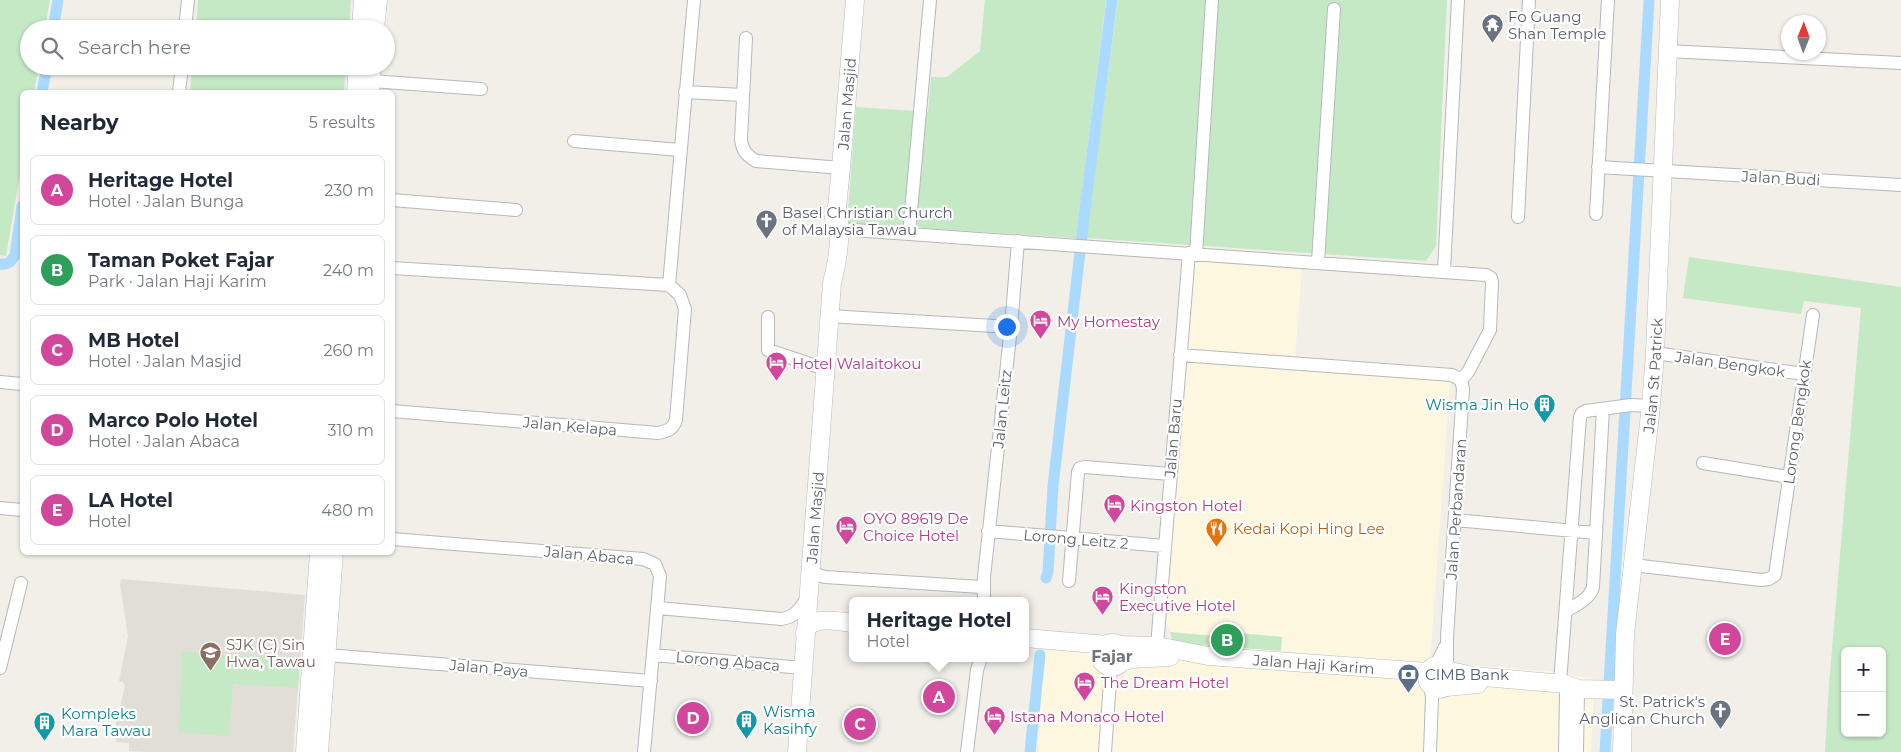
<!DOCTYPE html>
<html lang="en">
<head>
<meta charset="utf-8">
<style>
  :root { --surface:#fff; --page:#f6f6f7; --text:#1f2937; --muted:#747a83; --line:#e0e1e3; --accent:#7c3aed }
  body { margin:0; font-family:Montserrat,sans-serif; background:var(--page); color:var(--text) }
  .controls { position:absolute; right:15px; bottom:15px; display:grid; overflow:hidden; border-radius:8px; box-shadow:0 1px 4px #0004 }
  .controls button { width:45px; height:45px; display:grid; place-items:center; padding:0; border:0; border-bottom:1px solid var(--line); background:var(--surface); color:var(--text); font:25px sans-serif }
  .compass { position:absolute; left:1781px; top:15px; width:45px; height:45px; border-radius:50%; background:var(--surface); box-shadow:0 1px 4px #0004; rotate:1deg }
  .you { position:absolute; left:1006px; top:326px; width:18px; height:18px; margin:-12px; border:4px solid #fff; border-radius:50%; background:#1a73e8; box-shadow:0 0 0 8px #1a73e833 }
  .badge { display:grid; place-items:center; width:32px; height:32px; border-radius:50%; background:var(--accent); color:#fff; font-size:16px; font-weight:700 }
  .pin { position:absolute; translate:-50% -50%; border:2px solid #fff; box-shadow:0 1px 5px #0006 }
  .popup { position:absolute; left:849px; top:597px; width:180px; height:65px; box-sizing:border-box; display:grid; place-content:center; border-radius:8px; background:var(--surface); filter:drop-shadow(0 1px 4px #0005); font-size:16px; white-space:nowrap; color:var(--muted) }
  .popup b { font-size:19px; color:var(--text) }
  .popup::after { content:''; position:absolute; left:50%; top:100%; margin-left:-10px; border:10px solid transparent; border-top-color:var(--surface) }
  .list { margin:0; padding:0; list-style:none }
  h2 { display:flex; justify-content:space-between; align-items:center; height:65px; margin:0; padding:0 20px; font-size:21px }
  h2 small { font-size:16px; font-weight:400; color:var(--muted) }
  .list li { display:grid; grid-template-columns:32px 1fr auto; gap:15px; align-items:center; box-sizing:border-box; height:70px; margin:0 10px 10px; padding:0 10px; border:1px solid var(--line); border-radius:8px }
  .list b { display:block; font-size:19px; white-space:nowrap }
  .list p { margin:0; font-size:16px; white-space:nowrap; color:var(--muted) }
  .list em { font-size:16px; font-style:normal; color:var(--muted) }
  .icon { flex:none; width:28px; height:28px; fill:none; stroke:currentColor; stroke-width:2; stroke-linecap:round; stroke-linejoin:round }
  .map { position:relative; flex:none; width:1901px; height:752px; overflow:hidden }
  .search { position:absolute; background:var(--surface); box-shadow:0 1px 4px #0004; left:20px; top:20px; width:375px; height:55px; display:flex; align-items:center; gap:12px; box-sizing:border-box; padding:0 18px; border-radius:28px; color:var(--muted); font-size:19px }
  .panel { position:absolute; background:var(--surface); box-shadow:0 1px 4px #0004; left:20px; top:90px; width:375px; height:465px; border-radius:8px }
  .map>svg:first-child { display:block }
  .commercial { fill:#fef7e0 }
  .education { fill:#e1ded6 }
  .green { fill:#c5e8c5; fill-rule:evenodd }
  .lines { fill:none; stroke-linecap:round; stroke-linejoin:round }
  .stream { stroke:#aadaff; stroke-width:3 }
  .canal { stroke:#aadaff; stroke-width:11 }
  .street-casing { stroke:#b5b8bc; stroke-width:14 }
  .secondary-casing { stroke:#b6babf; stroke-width:19 }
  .street { stroke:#fff; stroke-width:12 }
  .secondary { stroke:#fff; stroke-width:18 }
  .labels { text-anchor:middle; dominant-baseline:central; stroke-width:4.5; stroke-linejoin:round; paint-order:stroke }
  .worship-label { font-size:15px; fill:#5b616d; stroke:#fff; text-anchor:start }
  .street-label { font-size:15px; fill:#5f6368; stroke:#fff }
  .hotel-label { font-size:15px; fill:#b23c85; stroke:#fff; text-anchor:start }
  .culture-label { font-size:15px; fill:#0d838f; stroke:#fff; text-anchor:start }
  .food-label { font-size:15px; fill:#c56008; stroke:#fff; text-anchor:start }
  .education-label { font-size:15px; fill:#785e54; stroke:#fff; text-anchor:start }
  .service-label { font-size:15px; fill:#4e5e75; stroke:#fff; text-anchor:start }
  .neighbourhood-label { font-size:16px; font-weight:bold; fill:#70757a; stroke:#fff }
</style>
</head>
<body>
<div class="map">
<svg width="1901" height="752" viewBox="0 0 1901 752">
  <rect width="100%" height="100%" fill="#f1efe8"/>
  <path class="commercial" d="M1194,261l108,9 -7,86 156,12 -21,294 117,9 47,8 -3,73h-553l7,-121 236,20 1,-14 -44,-4 -1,5 -67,-6 -5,-14z"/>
  <path class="education" d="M121,579l184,16 -12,157h-149l-15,-1v-8l-13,-1v-20l9,-36 -2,-4 -4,-1 9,-45 -8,-52z"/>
  <path class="green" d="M0,0h50l-5,29h-16v37h10l-5,26h-12v70l-16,94 -6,-1z
    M198,0h153l-2,29h-153z
    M985,0h121l-30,238 -229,-15 9,-116 72,5 3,-35h16l33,-26z
    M1118,0h329l-11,246 -10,15 -340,-23z
    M192,66h154l-2,26h-154z
    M1689,257l212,30v465h-76l4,-67 32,-377 -57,-7 -3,13 -118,-16zM1845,651h37v82h-37z
    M1170,632l66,6 1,-5 45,4 -1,14 -108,-8z
    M182,652l115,7 3,4 -2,25 -65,-4 -4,52 -50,-4z"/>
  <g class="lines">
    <path class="stream" d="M19,226h3"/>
    <path class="canal" d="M53,29l5,-29
      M42,92l5,-26
      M0,264c8,1 11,-2 15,-9l7,-49
      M1046,578l2,-6 5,-86 31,-269 28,-217
      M1030,752l10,-97
      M1605,752l44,-752"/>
    <defs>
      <path id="street" d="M185,29l3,-29
        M746,38l-5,101c1,11 5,16 15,22l85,7
        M1667,51l234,12
        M371,81l110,8
        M179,92l3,-26
        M685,92l58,3
        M574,141l106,9
        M1598,167l303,18
        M392,200l124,10
        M1596,214l12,-214
        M1518,217l11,-217
        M839,229l647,46 5,3 1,4 -2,48 -22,42 -7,8
        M909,234l21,-234
        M1196,254l16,-254
        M1318,262l16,-253
        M392,268l277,17 11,10 5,14 -9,111c-3,9 -8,11 -18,13l-266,-22
        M1444,271l14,-271
        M669,285l25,-285
        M829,316l182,11
        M768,317v33l57,19
        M1655,353l149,21
        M1180,355l272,20 9,5
        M0,382l22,2
        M1703,463l86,14
        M0,508l22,2
        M1455,520l141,13
        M988,531l176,15
        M392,539l251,20 12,5 5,12 -16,176
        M1633,565l128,15 8,-1 6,-4 38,-260
        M810,567l5,7 10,3 156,10
        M1069,581l9,-109 2,-4 5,-1 85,7
        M984,601v-24l27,-250 7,-86
        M658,608l123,11c14,-2 20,-10 26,-22
        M1566,611c10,-6 24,-12 27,-24l10,-178
        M1157,646l32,-393
        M327,655l324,26
        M653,655l150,13
        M1436,665l9,-18
        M0,668l21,-85
        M1447,668v-31l16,-248 -2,-9
        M1560,683l20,-266 2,-4 4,-2 45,-6 20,1
        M967,752l10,-82 4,-12
        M1105,752l6,-85
        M1430,752l2,-55 -2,-11
        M1565,752l1,-60
        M1577,752l1,-63"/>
      <g id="secondary">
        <path d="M361,29l2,-29"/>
        <path d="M375,29l3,-29"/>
        <path d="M356,92l2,-26"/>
        <path d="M370,92l2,-26"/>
        <path id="s1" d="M834,218l3,-11 4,-39 14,-168"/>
        <path d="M805,633c4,-19 34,-11 48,-10"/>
        <path d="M1025,638l82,7"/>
        <circle cx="1112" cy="655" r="12"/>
        <path id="s2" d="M1117,645l40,1 51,10 220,16"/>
        <path d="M1122,662l10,-3 38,-2"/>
        <circle cx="1439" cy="677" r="12"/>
        <path d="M1450,671l23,5 92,8 13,5 45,1"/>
        <path d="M1447,687l31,-3"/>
        <path d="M305,752l14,-200"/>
        <path d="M319,752l15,-200"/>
        <path id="s3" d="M797,752l35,-469c6,-23 10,-52 5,-76"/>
        <path id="s4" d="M1622,752l3,-118 26,-228 4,-53 15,-353"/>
      </g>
    </defs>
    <use href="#street" class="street-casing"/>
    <use href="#secondary" class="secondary-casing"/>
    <use href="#street" class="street"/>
    <use href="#secondary" class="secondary"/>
  </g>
  <defs>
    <symbol id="temple-pin" viewBox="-11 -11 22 30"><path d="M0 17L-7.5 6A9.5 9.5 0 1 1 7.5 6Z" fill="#6b7280" stroke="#fff"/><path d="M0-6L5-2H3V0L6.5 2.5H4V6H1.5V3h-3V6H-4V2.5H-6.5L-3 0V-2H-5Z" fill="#fff"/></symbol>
    <symbol id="church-pin" viewBox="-11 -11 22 30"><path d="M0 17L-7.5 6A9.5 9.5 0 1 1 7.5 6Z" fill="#6b7280" stroke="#fff"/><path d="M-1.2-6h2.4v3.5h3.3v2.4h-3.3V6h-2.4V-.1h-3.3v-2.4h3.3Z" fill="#fff"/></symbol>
    <symbol id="hotel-pin" viewBox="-11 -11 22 30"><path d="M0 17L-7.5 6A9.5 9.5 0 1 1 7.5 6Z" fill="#d1479c" stroke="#fff"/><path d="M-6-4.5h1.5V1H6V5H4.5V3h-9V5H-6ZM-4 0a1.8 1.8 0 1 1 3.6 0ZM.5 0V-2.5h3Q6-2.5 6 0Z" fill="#fff"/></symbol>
    <symbol id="building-pin" viewBox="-11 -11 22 30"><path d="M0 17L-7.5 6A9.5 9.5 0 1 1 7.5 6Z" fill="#0f9aa8" stroke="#fff"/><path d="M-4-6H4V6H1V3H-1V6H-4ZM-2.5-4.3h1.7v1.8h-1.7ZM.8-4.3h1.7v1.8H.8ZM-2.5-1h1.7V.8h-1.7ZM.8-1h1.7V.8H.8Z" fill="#fff"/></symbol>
    <symbol id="restaurant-pin" viewBox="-11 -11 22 30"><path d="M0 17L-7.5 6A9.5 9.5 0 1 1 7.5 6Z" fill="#e8710a" stroke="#fff"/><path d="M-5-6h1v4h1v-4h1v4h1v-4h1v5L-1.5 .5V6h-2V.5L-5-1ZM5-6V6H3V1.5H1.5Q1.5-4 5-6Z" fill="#fff"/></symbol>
    <symbol id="school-pin" viewBox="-11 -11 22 30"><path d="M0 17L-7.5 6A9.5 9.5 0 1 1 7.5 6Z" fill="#8d6e63" stroke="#fff"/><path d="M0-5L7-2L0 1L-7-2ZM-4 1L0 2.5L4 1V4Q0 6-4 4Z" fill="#fff"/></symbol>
    <symbol id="bank-pin" viewBox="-11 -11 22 30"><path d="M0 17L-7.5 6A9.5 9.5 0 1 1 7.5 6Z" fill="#5c6f8a" stroke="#fff"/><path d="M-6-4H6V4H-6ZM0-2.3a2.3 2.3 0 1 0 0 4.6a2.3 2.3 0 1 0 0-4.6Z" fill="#fff"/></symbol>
  </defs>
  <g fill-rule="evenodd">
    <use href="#temple-pin" x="1480" y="12" width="25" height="34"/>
    <use href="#church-pin" x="754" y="208" width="25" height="34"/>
    <use href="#hotel-pin" x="1028" y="308" width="25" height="34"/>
    <use href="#hotel-pin" x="764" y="350" width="25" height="34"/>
    <use href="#building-pin" x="1532" y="392" width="25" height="34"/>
    <use href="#hotel-pin" x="1102" y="492" width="25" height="34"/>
    <use href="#hotel-pin" x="834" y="514" width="25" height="34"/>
    <use href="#restaurant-pin" x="1204" y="516" width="25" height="34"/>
    <use href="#hotel-pin" x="1090" y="584" width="25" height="34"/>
    <use href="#school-pin" x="198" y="640" width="25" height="34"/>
    <use href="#bank-pin" x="1396" y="662" width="25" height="34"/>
    <use href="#hotel-pin" x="1072" y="670" width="25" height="34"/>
    <use href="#church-pin" x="1708" y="698" width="25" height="34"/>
    <use href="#hotel-pin" x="982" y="704" width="25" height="34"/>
    <use href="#building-pin" x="734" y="708" width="25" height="34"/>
    <use href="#building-pin" x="32" y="710" width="25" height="34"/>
  </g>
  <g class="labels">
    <g class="worship-label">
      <text x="1508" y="16">Fo Guang<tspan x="1508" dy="17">Shan Temple</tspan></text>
      <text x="782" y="212">Basel Christian Church<tspan x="782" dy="17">of Malaysia Tawau</tspan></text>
      <text x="1705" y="701" text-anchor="end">St. Patrick's<tspan x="1705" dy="17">Anglican Church</tspan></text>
    </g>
    <g class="street-label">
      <text stroke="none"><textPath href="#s1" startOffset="115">Jalan Masjid</textPath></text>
      <text transform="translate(1781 178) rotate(3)">Jalan Budi</text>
      <text transform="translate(1730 364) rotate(8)">Jalan Bengkok</text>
      <text stroke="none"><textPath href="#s4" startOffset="378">Jalan St Patrick</textPath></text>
      <text transform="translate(1002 409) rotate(-84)">Jalan Leitz</text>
      <text transform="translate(1797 422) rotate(-82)">Lorong Bengkok</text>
      <text transform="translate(570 426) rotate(5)">Jalan Kelapa</text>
      <text transform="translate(1173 438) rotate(-85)">Jalan Baru</text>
      <text transform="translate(1456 509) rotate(-86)">Jalan Perbandaran</text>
      <text stroke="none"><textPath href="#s3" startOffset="235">Jalan Masjid</textPath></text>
      <text transform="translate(1076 539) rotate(5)">Lorong Leitz 2</text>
      <text transform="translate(589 555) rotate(5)">Jalan Abaca</text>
      <text transform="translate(728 661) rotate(5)">Lorong Abaca</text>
      <text stroke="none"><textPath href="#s2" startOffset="198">Jalan Haji Karim</textPath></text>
      <text transform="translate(489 668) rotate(5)">Jalan Paya</text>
    </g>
    <g class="hotel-label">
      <text x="1057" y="321">My Homestay</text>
      <text x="792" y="363">Hotel Walaitokou</text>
      <text x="1130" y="505">Kingston Hotel</text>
      <text x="863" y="518">OYO 89619 De<tspan x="863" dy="17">Choice Hotel</tspan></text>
      <text x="1119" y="588">Kingston<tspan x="1119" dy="17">Executive Hotel</tspan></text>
      <text x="1101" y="682">The Dream Hotel</text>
      <text x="1010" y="716">Istana Monaco Hotel</text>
    </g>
    <g class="culture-label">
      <text x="1529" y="404" text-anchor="end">Wisma Jin Ho</text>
      <text x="763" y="711">Wisma<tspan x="763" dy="17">Kasihfy</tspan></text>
      <text x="61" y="713">Kompleks<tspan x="61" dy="17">Mara Tawau</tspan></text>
    </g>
    <g class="food-label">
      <text x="1233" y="528">Kedai Kopi Hing Lee</text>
    </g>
    <g class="education-label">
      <text x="226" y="644">SJK (C) Sin<tspan x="226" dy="17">Hwa, Tawau</tspan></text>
    </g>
    <g class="service-label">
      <text x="1425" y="674">CIMB Bank</text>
    </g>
    <g class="neighbourhood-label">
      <text x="1112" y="656">Fajar</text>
    </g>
  </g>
</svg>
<div class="controls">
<button>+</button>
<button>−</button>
</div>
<svg class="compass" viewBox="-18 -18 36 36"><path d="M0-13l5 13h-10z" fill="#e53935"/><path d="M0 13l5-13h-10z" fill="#747a83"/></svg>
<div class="you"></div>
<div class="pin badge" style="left:939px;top:697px;background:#d1479c">A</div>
<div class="popup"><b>Heritage Hotel</b>Hotel</div>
<div class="pin badge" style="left:1227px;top:640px;background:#2e9e5b">B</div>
<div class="pin badge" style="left:860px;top:724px;background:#d1479c">C</div>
<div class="pin badge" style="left:693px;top:718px;background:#d1479c">D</div>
<div class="pin badge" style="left:1725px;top:639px;background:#d1479c">E</div>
<div class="search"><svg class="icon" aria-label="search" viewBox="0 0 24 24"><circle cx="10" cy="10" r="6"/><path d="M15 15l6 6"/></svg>Search here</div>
<section class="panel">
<h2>Nearby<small>5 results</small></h2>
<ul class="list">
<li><span class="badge" style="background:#d1479c">A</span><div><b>Heritage Hotel</b><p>Hotel · Jalan Bunga</p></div><em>230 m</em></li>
<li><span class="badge" style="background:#2e9e5b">B</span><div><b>Taman Poket Fajar</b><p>Park · Jalan Haji Karim</p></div><em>240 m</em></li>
<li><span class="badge" style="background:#d1479c">C</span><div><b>MB Hotel</b><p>Hotel · Jalan Masjid</p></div><em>260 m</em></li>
<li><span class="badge" style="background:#d1479c">D</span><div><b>Marco Polo Hotel</b><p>Hotel · Jalan Abaca</p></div><em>310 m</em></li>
<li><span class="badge" style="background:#d1479c">E</span><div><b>LA Hotel</b><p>Hotel</p></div><em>480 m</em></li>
</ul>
</section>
</div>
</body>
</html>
